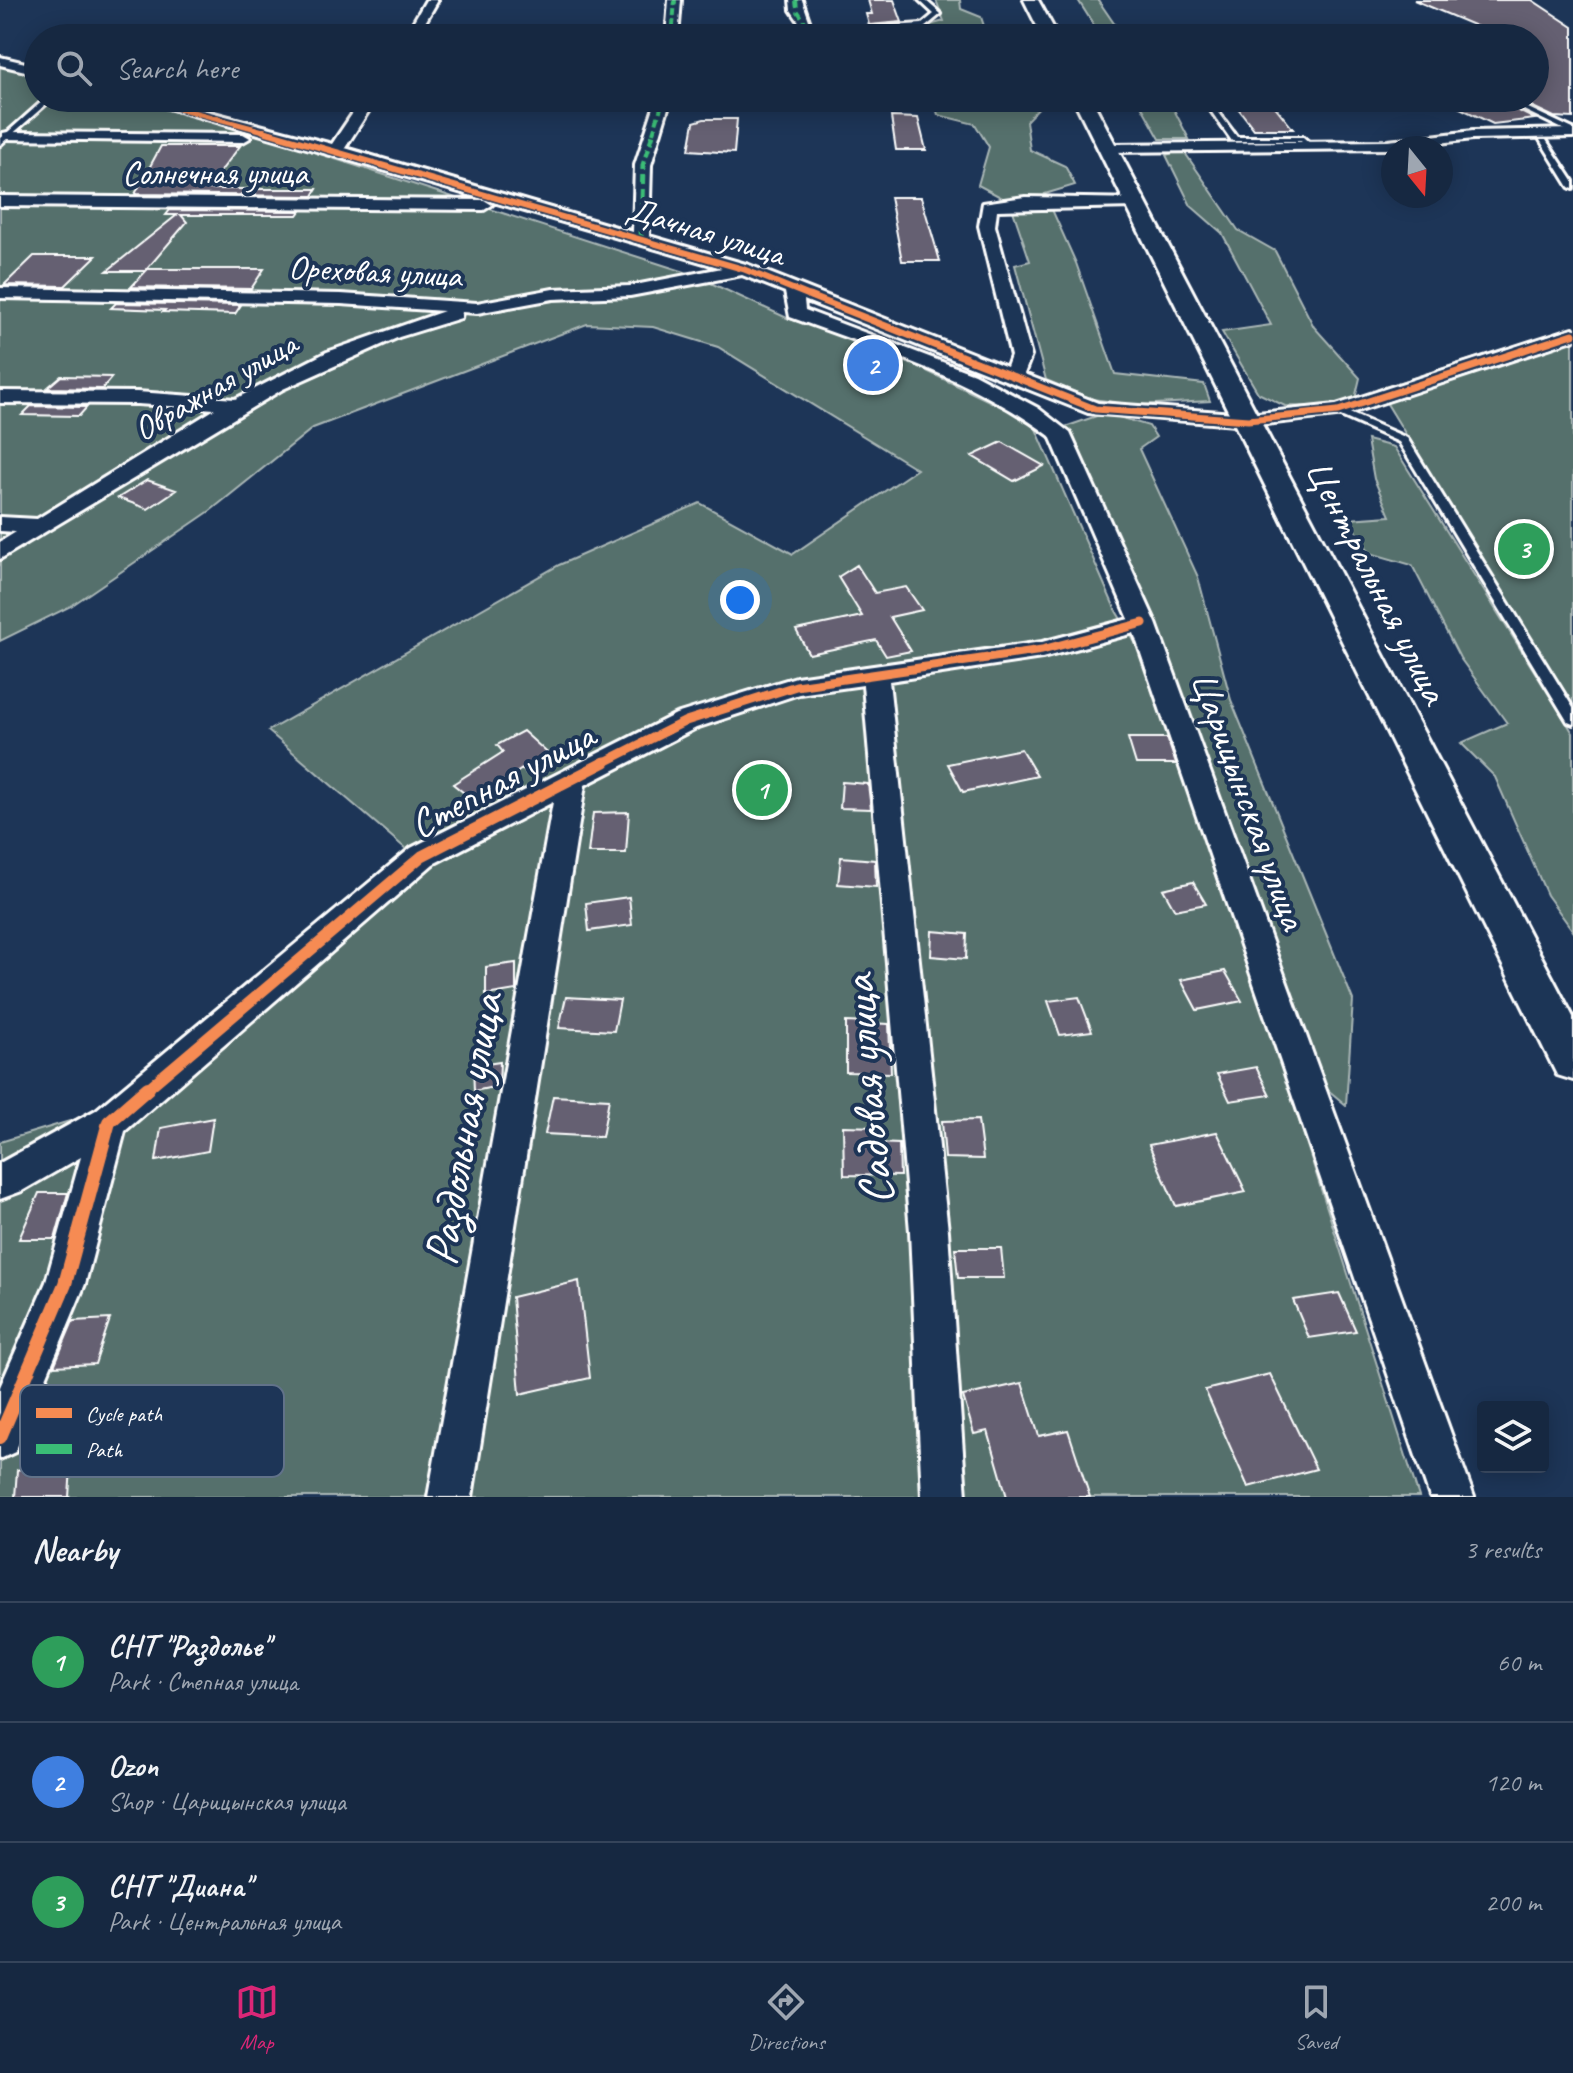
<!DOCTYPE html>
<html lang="en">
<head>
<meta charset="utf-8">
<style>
  :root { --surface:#162841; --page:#23344c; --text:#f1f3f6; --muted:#9ea6b1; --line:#35445a; --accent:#db2777 }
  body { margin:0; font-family:Caveat,sans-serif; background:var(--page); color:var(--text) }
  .controls { position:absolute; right:24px; bottom:24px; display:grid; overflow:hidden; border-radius:8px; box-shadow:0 4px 20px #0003 }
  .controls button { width:72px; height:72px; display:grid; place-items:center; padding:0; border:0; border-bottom:2px solid var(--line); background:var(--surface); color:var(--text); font:40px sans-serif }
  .compass { position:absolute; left:1381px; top:136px; width:72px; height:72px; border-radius:50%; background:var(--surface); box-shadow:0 4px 20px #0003; rotate:162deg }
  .you { position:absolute; left:740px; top:600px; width:28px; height:28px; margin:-20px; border:6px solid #fff; border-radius:50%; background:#1a73e8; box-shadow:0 0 0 12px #1a73e833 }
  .badge { display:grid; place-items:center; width:52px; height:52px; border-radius:50%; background:var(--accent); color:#fff; font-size:26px; font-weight:700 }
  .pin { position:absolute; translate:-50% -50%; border:4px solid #fff; box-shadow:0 2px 8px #0006 }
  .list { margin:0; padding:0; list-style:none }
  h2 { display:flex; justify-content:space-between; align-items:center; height:104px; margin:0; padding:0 32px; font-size:34px }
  h2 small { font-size:26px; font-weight:400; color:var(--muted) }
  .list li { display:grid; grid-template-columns:52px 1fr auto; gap:24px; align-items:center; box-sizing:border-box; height:120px; padding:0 32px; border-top:2px solid var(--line) }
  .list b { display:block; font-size:30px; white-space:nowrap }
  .list p { margin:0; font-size:26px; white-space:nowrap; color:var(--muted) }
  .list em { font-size:26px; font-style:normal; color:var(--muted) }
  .icon { flex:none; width:44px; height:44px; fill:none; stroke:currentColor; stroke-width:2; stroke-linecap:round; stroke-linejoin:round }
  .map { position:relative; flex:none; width:1573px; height:1497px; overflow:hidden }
  .search { position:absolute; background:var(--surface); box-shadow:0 4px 20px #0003; left:24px; right:24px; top:24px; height:88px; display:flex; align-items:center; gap:20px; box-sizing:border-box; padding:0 28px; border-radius:44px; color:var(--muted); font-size:30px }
  .sheet { height:464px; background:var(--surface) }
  nav { display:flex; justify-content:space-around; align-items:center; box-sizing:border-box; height:112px; border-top:2px solid var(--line); background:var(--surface); font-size:22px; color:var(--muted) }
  nav a { display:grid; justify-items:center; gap:4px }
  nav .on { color:var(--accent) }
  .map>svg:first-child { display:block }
  .green { fill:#556f6c; stroke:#aab7b6; stroke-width:2 }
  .building { fill:#656072; stroke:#fff; stroke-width:2 }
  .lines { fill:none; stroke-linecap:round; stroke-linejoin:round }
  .service-casing { stroke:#fff; stroke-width:6 }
  .minor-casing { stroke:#fff; stroke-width:6 }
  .tertiary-casing { stroke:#fff; stroke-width:6 }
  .service { fill:#1d3557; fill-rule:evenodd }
  .minor { fill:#1d3557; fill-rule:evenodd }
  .tertiary { fill:#1d3557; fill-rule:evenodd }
  .quiet-far1 { stroke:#3abd76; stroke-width:4; stroke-dasharray:7 4; stroke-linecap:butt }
  .quiet { stroke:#3abd76; stroke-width:5; stroke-dasharray:9 5; stroke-linecap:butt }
  .cycleway-far5-casing { stroke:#1d3557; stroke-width:7 }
  .cycleway-far4-casing { stroke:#1d3557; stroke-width:9 }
  .cycleway-far3-casing { stroke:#1d3557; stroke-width:11 }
  .cycleway-far2-casing { stroke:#1d3557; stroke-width:14 }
  .cycleway-far1-casing { stroke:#1d3557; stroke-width:16 }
  .cycleway-casing { stroke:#1d3557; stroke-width:19 }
  .cycleway-far5 { stroke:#f68b52; stroke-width:5 }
  .cycleway-far4 { stroke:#f68b52; stroke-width:6 }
  .cycleway-far3 { stroke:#f68b52; stroke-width:7 }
  .cycleway-far2 { stroke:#f68b52; stroke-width:9 }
  .cycleway-far1 { stroke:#f68b52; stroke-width:11 }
  .cycleway { stroke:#f68b52; stroke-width:14 }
  .labels { text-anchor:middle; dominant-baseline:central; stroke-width:8; stroke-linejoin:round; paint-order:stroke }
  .far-street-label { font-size:34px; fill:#fff; stroke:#1d3557 }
  .street-label { font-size:40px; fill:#fff; stroke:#1d3557 }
  .near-street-label { font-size:48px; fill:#fff; stroke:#1d3557 }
  .key { fill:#1d3557; stroke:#617289; stroke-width:2 }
  .key-label { font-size:22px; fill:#fff }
</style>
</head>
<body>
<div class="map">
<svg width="1573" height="1497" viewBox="0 0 1573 1497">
  <rect width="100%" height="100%" fill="#1d3557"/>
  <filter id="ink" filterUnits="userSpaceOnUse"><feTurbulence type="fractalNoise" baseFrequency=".0125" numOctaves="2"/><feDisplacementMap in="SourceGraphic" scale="16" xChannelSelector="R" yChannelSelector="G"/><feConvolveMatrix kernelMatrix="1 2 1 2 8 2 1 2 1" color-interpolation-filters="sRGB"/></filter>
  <g filter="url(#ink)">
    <path class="green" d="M936,0h24l1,9 20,8 5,15 14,6h-81l-3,-9 28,-8z
      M1078,0h20l26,38h-22z
      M0,65l38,10v23h87l139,38 427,138 96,44 96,32 150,72 83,189 23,38 140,408 140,440h-1419v-355l103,-31 303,-262 -138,-118 291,-166 141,-62 93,51 124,-85 -199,-122 -65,-20 -66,-3 -274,104 -103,83 -139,95 -71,35z
      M934,98h101l9,4 -18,19 4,29 35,16 10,19 -30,9 31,69 39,111 89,10 6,17 -74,4 -44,-6 -46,-19 -31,-115 15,-4 -20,-59 -32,-17 11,-38 -14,-23 -37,-9z
      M1137,98h31l21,41h-29z
      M1183,150l55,80 37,21 39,76 46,51 -6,25 -11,4 -58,-1 -27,-13 -36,-61 49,-7 -49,-92 -31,-27 -25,-51z
      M1573,327v381l-195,-319z
      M1105,413l44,13 7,11 -17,12 59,128 33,123 122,300 -7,105 -42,-35 -231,-614 -8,-29z
      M1367,440l27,7 179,286v198l-26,-36 -52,-118 -34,-34 46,-20 -47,-65 -48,-93 -42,-12 -21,-34 41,-3 -16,-37z"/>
    <path class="building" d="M868,0h26l8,22 -33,3 -3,-11h6z
      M1414,0h118l41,27v91l-19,-1 -40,-19h21v-43l7,-1 -7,-3v-13h-31z
      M1231,99h38l24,30h-39z
      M1497,100l1,1 37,18 -42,5 -39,-19z
      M891,117l27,1 8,32h-30z
      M704,119h33l-3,34 -45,-3 5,-28z
      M161,146h79l-33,43h110l-4,7 -178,-2z
      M890,197h31l19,64h-38z
      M170,210l131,1 -3,4h-117l6,7 -40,47h117l-13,20 -120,-2 15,-16h-39l70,-56h-11z
      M34,256h62l-31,30 -61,-1z
      M116,303l125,2 -6,9 -72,-2 2,-2 -54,-2z
      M61,376l51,1 -10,12 -55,-1z
      M31,406l56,1 -8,9 -57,-1z
      M1002,442l42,24 -30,15 -42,-25z
      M147,480l29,10 -28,19 -30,-11z
      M857,565l18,28 31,-6 16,23 -32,7 21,34 -25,5 -10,-16 -67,14 -13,-24 66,-14 -24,-39z
      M523,731l30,27 -27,15 -4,-4 -48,32 -21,-17 50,-32 -6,-7z
      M1128,738h39l9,26h-40z
      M1021,749l16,27 -74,16 -15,-28z
      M842,782l26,2 3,25 -31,-1z
      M629,812l-3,41h-38l5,-40z
      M841,857l34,3 1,27 -38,-3z
      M1193,882l13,22 -31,6 -12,-21z
      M629,897l3,28 -43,6 -3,-28z
      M932,931l35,3 -1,25 -35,-3z
      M516,963v27l-30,5v-28z
      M1225,971l17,30 -45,9 -16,-30z
      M566,997l54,3 -6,31 -55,-3z
      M1079,997l13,34 -32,4 -12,-34z
      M846,1022l43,2 2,49 -45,-1z
      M500,1062l-1,24 -25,5 -1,-25z
      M1256,1067l14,28 -40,6 -13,-27z
      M553,1096l56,3 -7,38 -57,-3z
      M213,1118l-5,33 -52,10 5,-33z
      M978,1120l5,39 -38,-1 -3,-37z
      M843,1126l33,1v16l23,1 1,32 -56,-1z
      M1217,1132l29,60 -70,14 -27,-61z
      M39,1193h29l-13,46h-36z
      M955,1248h46l3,30h-46z
      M579,1281l11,97 -70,16 -8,-97z
      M1339,1293l17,38 -47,7 -16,-38z
      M110,1319l-15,45 -41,2 19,-45z
      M1270,1374l46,95 -68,18 -43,-97z
      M1022,1383l17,53 29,-6 22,67h-83l-19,-66 -14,3 -11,-38z
      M72,1452l-3,45h-54l2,-27z"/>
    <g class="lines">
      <defs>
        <path id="service" d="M919,0h6l16,14 -17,14 -58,2 -3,-2 59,-4 12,-10z
          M46,98h7l-53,47v-6z
          M1202,98h6l29,39h66l10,9 -7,2 -5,-7h-69z
          M1499,98h8l66,31v5z
          M1540,140h6l27,41v8l-4,-2z
          M1338,408l69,30 166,270v16l-5,-2 -169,-280 -65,-29v-4z"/>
        <path id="minor" d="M426,0h12l-22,38h-12z
          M669,0h12l-3,38h-12z
          M790,0h12l10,29h-8l-13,-19z
          M1369,32l5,6h-32z
          M0,57l38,9v8l-38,-9z
          M134,98h23l175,46 31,-46h14l-32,50 288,84 2,-67 22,-67h14l-20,67 -2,71 100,29 258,102 4,-11 -32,-130 4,-23 42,-6 117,2v6l-6,2 -139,3 -2,16 36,130 -7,18 74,29 150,11 88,-9 237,-77v12l-228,75 -97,11 -160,-13 -284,-113 1,10 169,64 64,34 32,25 86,190 318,874h-44l-296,-864 -92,25 -153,23 59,550 18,266h-44l-12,-266 -47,-546 -64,9 -103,34 -111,57 -113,712h-44l125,-695 -120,62 -308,267 -40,153 -70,168 -15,7v-72l46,-105 35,-125 -59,34 -22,8v-36l96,-53 315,-262 265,-134 120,-37 246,-35 87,-23 -79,-183c-78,-58 -170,-86 -260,-119l-5,-25 -43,-17 -112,21 -77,3 -76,14 -15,-1 -1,6 -62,19 -116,52 -283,170v-17l16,-10 -16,-1v-14l37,2 178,-110 -78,-5 -137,-1v-12l137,1 98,7 92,-47 117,-41 -103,-7 -341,-6v-10l341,6 136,9 76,-14 77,-3 92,-18z
          M1573,129v8l-100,2 -85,10 -280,3 -7,-4 7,-4 280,-3 85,-10z
          M8,132l235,2 7,4 -7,4 -240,-3v-6z
          M0,196l484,4 8,5 -8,5 -484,-4z"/>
        <path id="tertiary" d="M1024,0h14l21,38h-16z
          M1073,98h18l482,919v63l-16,-5z"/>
      </defs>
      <use href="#service" class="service-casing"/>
      <use href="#minor" class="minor-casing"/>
      <use href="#tertiary" class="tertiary-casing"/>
      <use href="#service" class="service"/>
      <use href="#minor" class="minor"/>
      <use href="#tertiary" class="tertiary"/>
      <path class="quiet-far1" d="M796,0l1,10 11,16
        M672,38l3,-38
        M653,133l11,-35"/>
      <path class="quiet" d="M641,240l2,-75 11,-34"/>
      <defs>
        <path id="cycleway-far5" d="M141,98l130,35"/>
        <path id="cycleway-far4" d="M263,131l480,138 72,29"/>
        <path id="cycleway-far3" d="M810,296l285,113 153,11 90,-9 235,-77"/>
        <path id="cycleway-far2" d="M601,764l85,-43 110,-35 246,-36 101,-27"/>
        <path id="cycleway-far1" d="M146,1090l276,-234 183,-94"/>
        <path id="cycleway" d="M0,1437l65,-153 44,-162 39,-34"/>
      </defs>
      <use href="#cycleway-far5" class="cycleway-far5-casing"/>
      <use href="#cycleway-far4" class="cycleway-far4-casing"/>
      <use href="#cycleway-far3" class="cycleway-far3-casing"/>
      <use href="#cycleway-far2" class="cycleway-far2-casing"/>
      <use href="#cycleway-far1" class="cycleway-far1-casing"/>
      <use href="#cycleway" class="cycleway-casing"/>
      <use href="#cycleway-far5" class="cycleway-far5"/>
      <use href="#cycleway-far4" class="cycleway-far4"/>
      <use href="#cycleway-far3" class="cycleway-far3"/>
      <use href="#cycleway-far2" class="cycleway-far2"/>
      <use href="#cycleway-far1" class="cycleway-far1"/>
      <use href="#cycleway" class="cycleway"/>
    </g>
  </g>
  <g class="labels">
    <g class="far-street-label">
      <text x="215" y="172">Солнечная улица</text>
      <text transform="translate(706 231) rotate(17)">Дачная улица</text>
      <text transform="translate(375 271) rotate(3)">Ореховая улица</text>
      <text transform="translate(215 386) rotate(-30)">Овражная улица</text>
    </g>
    <g class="street-label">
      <text transform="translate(1377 581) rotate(63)">Центральная улица</text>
      <text transform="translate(502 780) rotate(-28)">Степная улица</text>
      <text transform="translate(1249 800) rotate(70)">Царицынская улица</text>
    </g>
    <g class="near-street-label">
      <text transform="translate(867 1090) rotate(-95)">Садовая улица</text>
      <text transform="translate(463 1129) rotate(-80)">Раздольная улица</text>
    </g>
  </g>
  <rect x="20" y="1385" width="264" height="92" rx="12" class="key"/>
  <rect x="36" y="1408" width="36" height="10" fill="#f68b52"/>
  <rect x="36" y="1444" width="36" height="10" fill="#3abd76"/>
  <g class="key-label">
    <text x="86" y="1421">Cycle path</text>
    <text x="86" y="1457">Path</text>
  </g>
</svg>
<div class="controls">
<button><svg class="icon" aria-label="layers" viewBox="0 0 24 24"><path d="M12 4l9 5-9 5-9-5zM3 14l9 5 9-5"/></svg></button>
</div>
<svg class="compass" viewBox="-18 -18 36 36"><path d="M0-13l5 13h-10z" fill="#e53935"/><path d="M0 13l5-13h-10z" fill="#9ea6b1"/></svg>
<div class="you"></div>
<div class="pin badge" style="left:762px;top:790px;background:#2e9e5b">1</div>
<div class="pin badge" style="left:873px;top:365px;background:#3f7fe0">2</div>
<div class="pin badge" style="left:1524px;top:549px;background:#2e9e5b">3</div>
<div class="search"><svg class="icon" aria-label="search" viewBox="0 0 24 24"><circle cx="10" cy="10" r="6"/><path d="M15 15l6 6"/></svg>Search here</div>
</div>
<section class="sheet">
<h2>Nearby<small>3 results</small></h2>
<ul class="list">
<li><span class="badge" style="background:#2e9e5b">1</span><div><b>СНТ &quot;Раздолье&quot;</b><p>Park · Степная улица</p></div><em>60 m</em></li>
<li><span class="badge" style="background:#3f7fe0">2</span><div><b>Ozon</b><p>Shop · Царицынская улица</p></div><em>120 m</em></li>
<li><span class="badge" style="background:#2e9e5b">3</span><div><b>СНТ &quot;Диана&quot;</b><p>Park · Центральная улица</p></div><em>200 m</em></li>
</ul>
</section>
<nav>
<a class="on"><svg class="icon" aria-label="map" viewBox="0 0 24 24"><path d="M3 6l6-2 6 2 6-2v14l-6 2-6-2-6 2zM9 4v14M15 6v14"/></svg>Map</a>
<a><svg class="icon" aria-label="directions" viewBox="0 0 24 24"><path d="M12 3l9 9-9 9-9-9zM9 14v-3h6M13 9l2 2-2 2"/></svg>Directions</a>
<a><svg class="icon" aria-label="saved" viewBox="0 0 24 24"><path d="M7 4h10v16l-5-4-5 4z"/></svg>Saved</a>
</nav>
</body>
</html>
